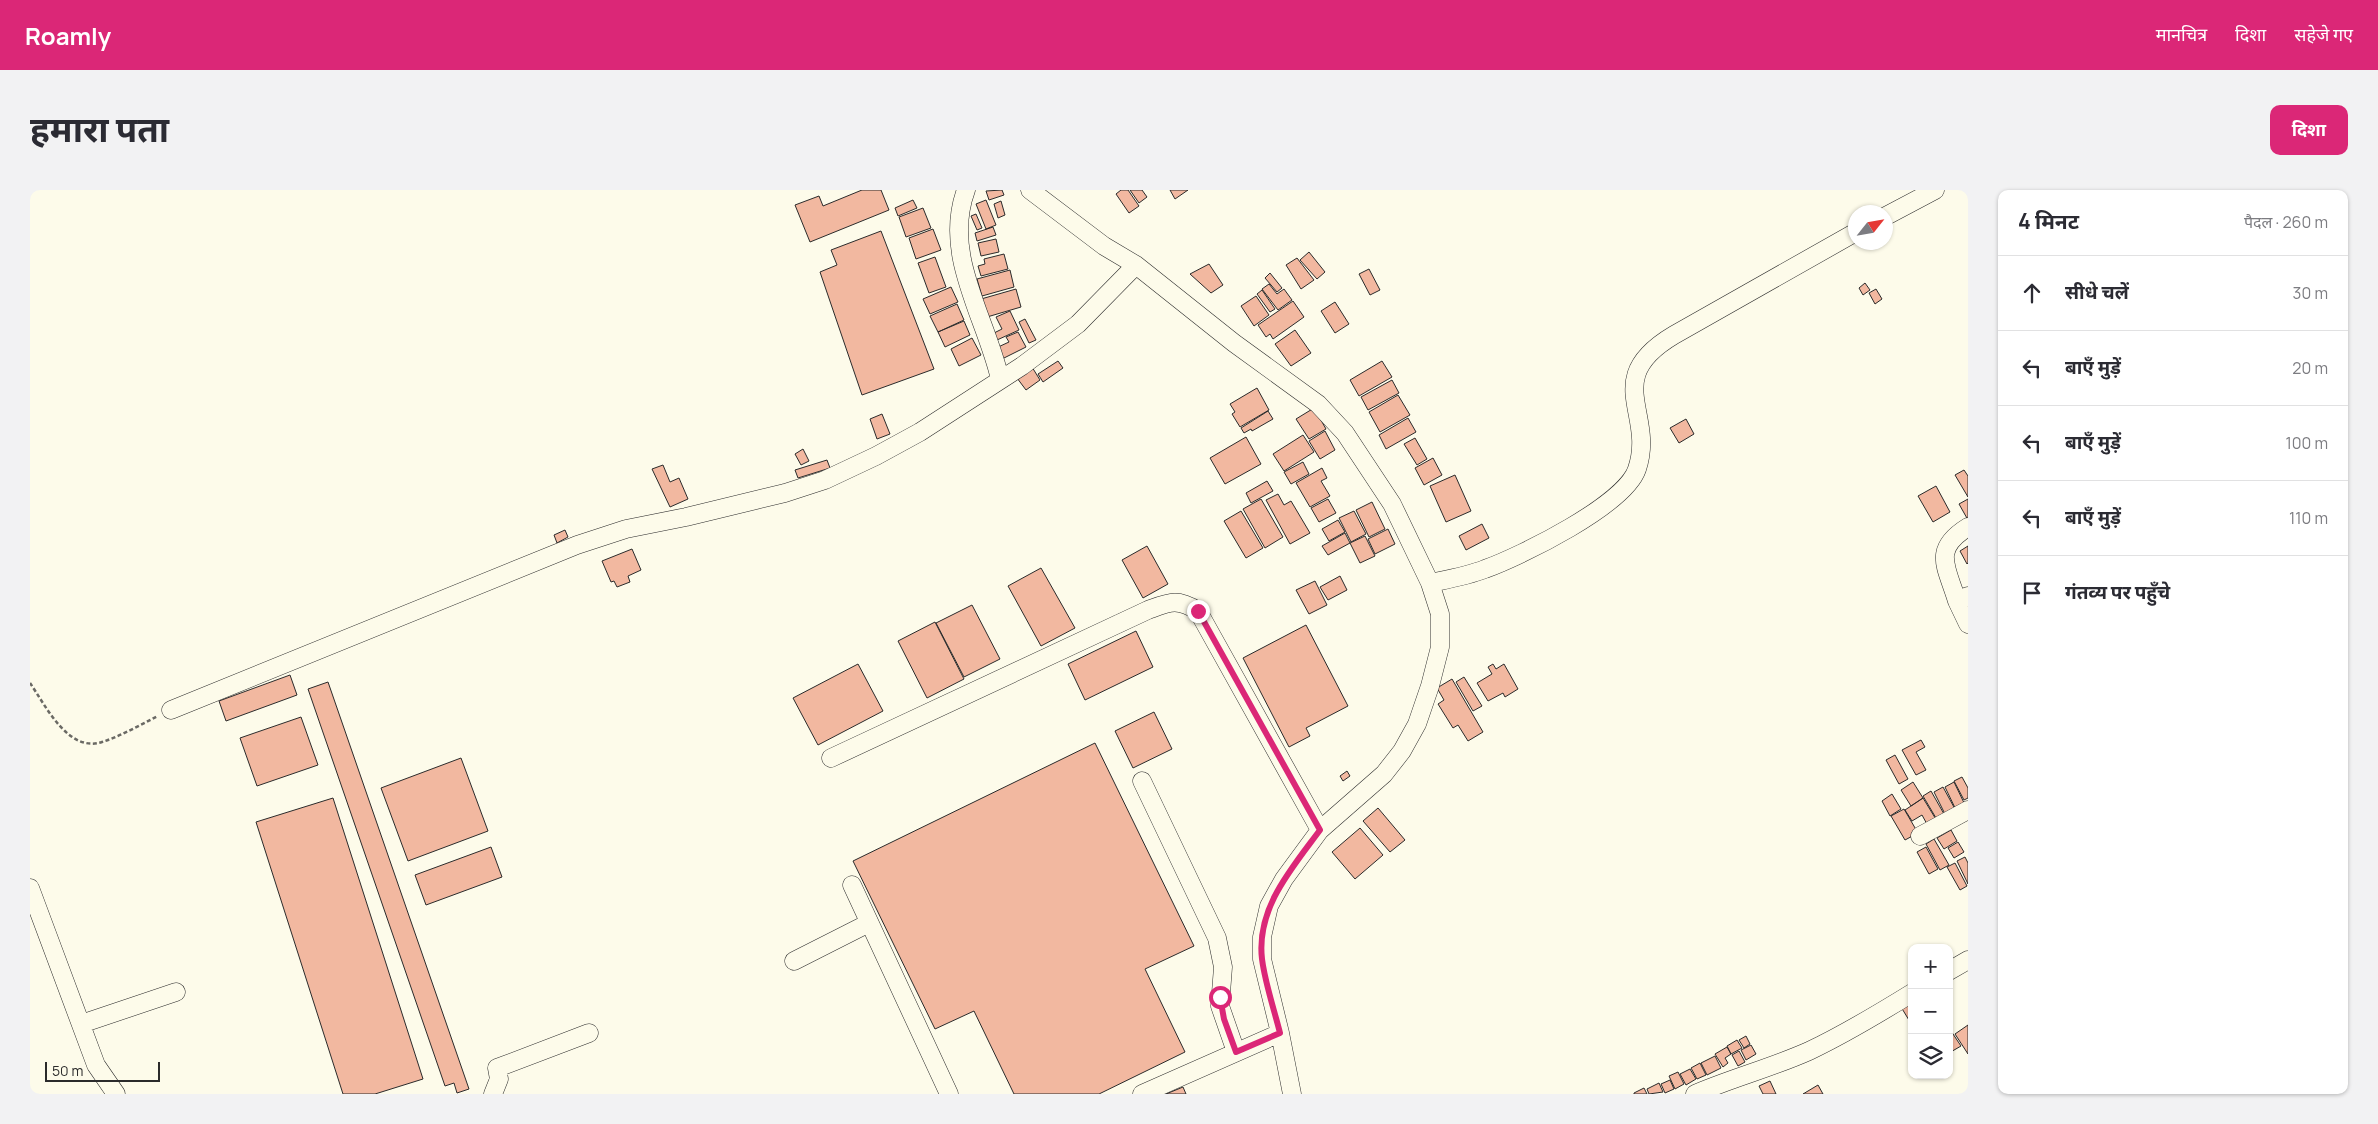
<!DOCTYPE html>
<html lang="hi">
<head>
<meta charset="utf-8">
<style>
  :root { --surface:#fff; --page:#f2f2f3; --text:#2b2b33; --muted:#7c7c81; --line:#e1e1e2; --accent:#db2777 }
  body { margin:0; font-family:Manrope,"Noto Sans Devanagari",sans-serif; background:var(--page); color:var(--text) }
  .controls { position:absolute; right:15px; bottom:15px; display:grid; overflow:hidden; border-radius:10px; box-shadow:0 1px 4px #0004 }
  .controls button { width:45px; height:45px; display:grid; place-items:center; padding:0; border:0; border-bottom:1px solid var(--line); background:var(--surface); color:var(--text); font:25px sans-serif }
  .compass { position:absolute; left:1818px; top:15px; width:45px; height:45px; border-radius:50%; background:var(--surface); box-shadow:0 1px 4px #0004; rotate:59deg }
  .scale { position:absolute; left:15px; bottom:12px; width:115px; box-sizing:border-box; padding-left:5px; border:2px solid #2b2b2b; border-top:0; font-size:14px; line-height:18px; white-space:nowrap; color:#2b2b2b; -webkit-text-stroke:4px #fdfbea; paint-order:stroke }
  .stop { position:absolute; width:15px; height:15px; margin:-11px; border:4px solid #db2777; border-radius:50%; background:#fff }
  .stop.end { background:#db2777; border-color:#fff; box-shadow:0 1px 5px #0008 }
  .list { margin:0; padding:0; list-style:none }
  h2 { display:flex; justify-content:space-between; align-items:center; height:65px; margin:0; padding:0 20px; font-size:21px }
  h2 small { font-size:16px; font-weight:400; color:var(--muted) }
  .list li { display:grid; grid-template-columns:32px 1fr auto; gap:15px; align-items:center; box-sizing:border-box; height:75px; padding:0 20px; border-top:1px solid var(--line) }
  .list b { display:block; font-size:19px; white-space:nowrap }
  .list em { font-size:16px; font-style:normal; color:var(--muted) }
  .icon { flex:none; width:28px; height:28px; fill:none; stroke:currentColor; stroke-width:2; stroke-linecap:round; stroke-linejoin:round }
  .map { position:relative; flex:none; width:1938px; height:904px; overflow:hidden; border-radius:10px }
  header { display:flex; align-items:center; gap:30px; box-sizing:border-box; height:70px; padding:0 25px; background:var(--accent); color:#fff }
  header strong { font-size:24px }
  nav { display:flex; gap:28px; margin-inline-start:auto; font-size:18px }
  .intro { display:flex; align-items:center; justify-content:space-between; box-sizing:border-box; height:120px; padding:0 30px }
  h1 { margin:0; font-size:35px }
  .button { padding:12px 22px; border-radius:10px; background:var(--accent); color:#fff; font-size:18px; font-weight:700 }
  main { display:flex; gap:30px; padding:0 30px }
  aside { flex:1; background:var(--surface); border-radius:10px; box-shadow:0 1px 4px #0004 }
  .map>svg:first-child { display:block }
  .building { fill:#f2b8a0; stroke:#2b2b2b }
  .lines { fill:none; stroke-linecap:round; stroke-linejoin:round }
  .minor-casing { stroke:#2b2b2b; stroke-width:19 }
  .path { stroke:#6a6964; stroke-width:2.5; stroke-dasharray:4 2.5; stroke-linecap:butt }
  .minor { stroke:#fdfbea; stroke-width:18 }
  .route { stroke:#db2777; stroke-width:6 }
</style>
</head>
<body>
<header>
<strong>Roamly</strong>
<nav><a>मानचित्र</a><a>दिशा</a><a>सहेजे गए</a></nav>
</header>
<div class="intro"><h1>हमारा पता</h1><a class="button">दिशा</a></div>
<main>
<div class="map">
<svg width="1938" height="904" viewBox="0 0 1938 904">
  <rect width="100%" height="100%" fill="#fdfbea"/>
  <path class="building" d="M832,0h19l8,20 -79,32 -15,-37 24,-9 4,10z
    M972,0l2,5 -15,5 -3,-9z
    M1091,0h7l11,16 -10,7 -13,-19z
    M1100,0h12l5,7 -8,6z
    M1140,0h18l-13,9z
    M883,10l4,8 -19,8 -3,-8z
    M956,10l10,25 -10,4 -10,-25z
    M971,11l4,14 -7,3 -4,-14z
    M893,18l8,20 -25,9 -7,-20z
    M946,24l6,14 -5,2 -6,-14z
    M963,37l3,8 -19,6 -2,-8z
    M903,39l8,21 -25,9 -7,-21z
    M851,41l53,138 -72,26 -42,-123 17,-7 -6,-15z
    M966,49l3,13 -18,4 -3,-13z
    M1279,62l16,20 -8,7 -17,-19z
    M974,64l4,15 -27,7 -3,-10 7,-2 -1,-5z
    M905,67l11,30 -17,6 -11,-30z
    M1267,68l17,22 -13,9 -15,-24z
    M1179,74l14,21 -12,8 -21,-19z
    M1339,79l11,21 -10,5 -11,-21z
    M980,80l4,17 -32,9 -5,-17z
    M1240,83l12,15 -5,4 -12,-14z
    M1835,93l5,7 -7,5 -4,-7z
    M1239,94l8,10 7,-5 8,11 -14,10 -16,-21z
    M921,97l7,15 -28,12 -7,-15z
    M986,99l5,18 -34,10 -6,-18z
    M1846,99l6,10 -7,5 -6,-11z
    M1232,100l13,19 -5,3 -13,-18z
    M1226,106l13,19 -15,11 -13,-20z
    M1263,111l11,16 -31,22 -3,-5 -4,3 -8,-12z
    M1305,112l14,22 -14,9 -14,-22z
    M927,114l7,16 -26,12 -8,-16z
    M980,121l9,19 -22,10 -3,-7 8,-4 -6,-12z
    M995,129l11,21 -7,3 -10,-21z
    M934,131l6,14 -25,12 -7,-15z
    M1265,140l16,23 -20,13 -16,-22z
    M988,142l8,15 -24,12 -6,-11 13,-6 -3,-5z
    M942,148l9,17 -22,11 -8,-17z
    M1028,171l5,7 -20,14 -5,-8z
    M1352,171l10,16 -33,19 -9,-16z
    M1002,177l8,13 -14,10 -9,-12z
    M1362,190l7,13 -31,17 -7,-13z
    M1227,198l12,22 -29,17 -8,-13 3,-2 -5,-8z
    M1368,205l12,20 -30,17 -11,-20z
    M1284,218l12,21 -17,10 -13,-20z
    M1238,221l5,8 -21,12 -1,-2 -7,4 -3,-5z
    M852,224l8,20 -13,5 -7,-20z
    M1378,228l8,14 -30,17 -7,-14z
    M1656,229l8,15 -15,9 -9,-15z
    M1295,241l10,19 -15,9 -11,-18z
    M1273,245l11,17 -30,19 -11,-17z
    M1216,247l15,27 -36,20 -15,-26z
    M1385,248l12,21 -10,6 -13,-21z
    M773,259l6,12 -8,4 -6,-11z
    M1403,268l9,17 -18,10 -9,-17z
    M797,270l3,8 -32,10 -3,-8z
    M1273,272l6,12 -18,10 -7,-12z
    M633,275l7,17 9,-4 9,21 -18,8 -18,-38z
    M1292,278l5,10 -6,3 9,15 -20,11 -14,-24z
    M1934,280l4,6v21l-13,-22z
    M1425,285l16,36 -25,11 -16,-36z
    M1237,291l6,10 -22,12 -5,-10z
    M1906,296l14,26 -17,10 -15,-26z
    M1248,304l6,11 7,-4 19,32 -20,11 -24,-44z
    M1231,309l22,38 -18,11 -22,-39z
    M1298,309l8,14 -17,9 -8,-14z
    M1938,309v21l-9,-16z
    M1342,312l13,27 -16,8 -13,-27z
    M1211,321l22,37 -17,10 -22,-37z
    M1324,321l12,23 -15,8 -12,-24z
    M1308,330l7,12 -16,9 -7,-12z
    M1452,334l7,14 -23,12 -7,-14z
    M1358,339l7,15 -20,10 -7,-15z
    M535,340l3,7 -11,6 -3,-8z
    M1315,343l5,10 -22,12 -6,-9z
    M1335,346l10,20 -15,7 -10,-20z
    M1117,356l21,38 -25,14 -21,-38z
    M1938,356v17l-1,1 -7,-13z
    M602,359l9,21 -13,6 2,6 -13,5 -3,-6 -3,1 -9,-21z
    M1011,378l34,60 -34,18 -33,-60z
    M1310,386l7,14 -19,10 -8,-13z
    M1285,391l12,24 -18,9 -13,-24z
    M942,415l28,54 -36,18 -28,-54z
    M905,432l29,57 -37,19 -29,-57z
    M1276,435l42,81 -42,22 4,8 -21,11 -46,-89z
    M1106,441l17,36 -68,33 -17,-36z
    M828,474l25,47 -65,34 -25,-47z
    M1463,474l3,5 8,-5 14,25 -13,8 -2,-4 -15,8 -11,-18 15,-9 -4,-7z
    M260,485l7,20 -71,26 -7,-20z
    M1434,487l18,29 -9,5 -17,-29z
    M1422,489l31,53 -15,9 -10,-16 -5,3 -15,-24 6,-4 -7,-12z
    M298,492l141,407 -12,4 -3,-10 -9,3 -137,-397z
    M1124,522l18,37 -39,19 -18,-37z
    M271,527l17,48 -61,21 -17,-48z
    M1891,550l4,7 -9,5 10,18 -10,5 -14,-25z
    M1065,553l99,203 -49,23 40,83 -86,42h-85l-40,-83 -39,18 -82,-168z
    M1865,565l13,24 -9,5 -13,-24z
    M431,568l27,73 -80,30 -27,-73z
    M1317,581l3,5 -7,5 -3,-5z
    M1932,587l6,11v10l-4,2 -10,-19z
    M1883,592l10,16 -12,8 -10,-16z
    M1924,592l12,25 -9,5 -12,-25z
    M1913,597l12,22 -10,5 -11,-22z
    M1901,601l13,23 -8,4 -13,-22z
    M1862,604l9,15 -11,7 -8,-15z
    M303,608l90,281 -48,15h-32l-87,-272z
    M1893,608l14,23 -9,5 -6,-11 -10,6 -7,-11z
    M1348,618l27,32 -15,12 -27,-31z
    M1874,619l14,24 -13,7 -14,-24z
    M1330,638l23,27 -28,24 -23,-27z
    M1921,640l6,11 -13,8 -7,-11z
    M1904,649l15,26 -9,5 -14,-26z
    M1928,652l6,10 -10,6 -6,-10z
    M461,657l11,30 -76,28 -11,-30z
    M1896,657l12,22 -9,5 -12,-22z
    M1935,667l3,6v21l-11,-23z
    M1925,673l12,23 -7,4 -13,-23z
    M1882,811v24l-11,-18z
    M1938,835v29l-13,-20z
    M1919,838l12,18 -12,7z
    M1716,846l4,8 -6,4 -5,-8z
    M1707,850l5,8 -11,6 -4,-8z
    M1721,855l5,9 -10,6 -5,-10z
    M1697,857l4,7 -6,4 3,5 -5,4 -8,-13z
    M1709,861l6,11 -7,4 -6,-11z
    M1685,866l6,12 -14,7 -6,-12z
    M1670,873l6,12 -9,4 -6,-11z
    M1660,879l6,10 -10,6 -6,-11z
    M1648,882l6,12 -9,5 -6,-13z
    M1640,890l4,9 -9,4 -4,-9z
    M1740,891l6,13h-13l-4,-8z
    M1629,893l4,9 -14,2 -2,-5z
    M1788,895l5,9h-20z
    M1153,897l3,7h-20z
    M1614,898l3,6h-13v-1z"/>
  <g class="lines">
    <defs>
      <path id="minor" d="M936,0c-24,65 20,127 34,189
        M1000,0l74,56 32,19 98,78 84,61 27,29 47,71 38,79 10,31v33l-10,39 -13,38 -15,27 -18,23 -64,56 -36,49 -15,27 -7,31v22l18,74 12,61
        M1856,26l49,-26
        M1400,393c19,-4 37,-7 55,-14 36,-13 140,-64 152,-100 19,-56 -37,-90 37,-134l182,-103
        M1938,406l-11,5 11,23
        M1927,411c-10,-34 -26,-51 11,-74
        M141,520l406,-165 49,-16 60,-12 99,-24 40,-13 51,-24 44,-24 102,-66 56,-42 58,-59
        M801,568l317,-148c22,-8 29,-12 50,1l122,219
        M1112,591l75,157 6,29 -3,39 16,46
        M1890,646l48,-26
        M822,695l97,209
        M0,698l66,177 20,29
        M764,771l75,-38
        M1919,781l19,-11
        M51,834l95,-32
        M463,904l6,-15 -2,-11 92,-35
        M1112,904l138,-61
        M1665,904c37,-16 76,-26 114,-43 36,-17 69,-37 103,-58"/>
    </defs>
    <use href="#minor" class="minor-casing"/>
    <path class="path" d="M0,493c16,23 38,70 72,59 19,-6 38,-17 56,-26"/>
    <use href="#minor" class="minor"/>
  </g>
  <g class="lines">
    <path class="route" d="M1168,421l122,219c-28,38 -64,78 -58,129 3,24 12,50 18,74l-44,19 -12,-33 -4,-22"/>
  </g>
</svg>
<div class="controls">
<button>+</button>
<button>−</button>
<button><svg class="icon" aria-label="layers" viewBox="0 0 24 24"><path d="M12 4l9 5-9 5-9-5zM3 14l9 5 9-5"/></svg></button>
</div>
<svg class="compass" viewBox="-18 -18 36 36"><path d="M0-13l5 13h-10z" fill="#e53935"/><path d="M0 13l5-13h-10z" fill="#7c7c81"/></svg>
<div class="scale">50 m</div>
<div class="stop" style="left:1190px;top:807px"></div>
<div class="stop end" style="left:1168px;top:421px"></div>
</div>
<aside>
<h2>4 मिनट<small>पैदल · 260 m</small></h2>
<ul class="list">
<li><svg class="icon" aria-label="ahead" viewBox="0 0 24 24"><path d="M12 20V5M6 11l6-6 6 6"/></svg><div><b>सीधे चलें</b></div><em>30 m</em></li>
<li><svg class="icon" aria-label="left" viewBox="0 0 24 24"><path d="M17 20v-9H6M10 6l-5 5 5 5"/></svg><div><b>बाएँ मुड़ें</b></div><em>20 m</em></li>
<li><svg class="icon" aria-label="left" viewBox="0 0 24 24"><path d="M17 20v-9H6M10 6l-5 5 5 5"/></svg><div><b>बाएँ मुड़ें</b></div><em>100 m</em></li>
<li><svg class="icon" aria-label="left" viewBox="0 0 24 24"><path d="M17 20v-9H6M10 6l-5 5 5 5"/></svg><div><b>बाएँ मुड़ें</b></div><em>110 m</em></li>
<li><svg class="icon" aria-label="arrive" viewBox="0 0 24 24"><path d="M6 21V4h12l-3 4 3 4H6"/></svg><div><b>गंतव्य पर पहुँचे</b></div></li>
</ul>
</aside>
</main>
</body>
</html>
